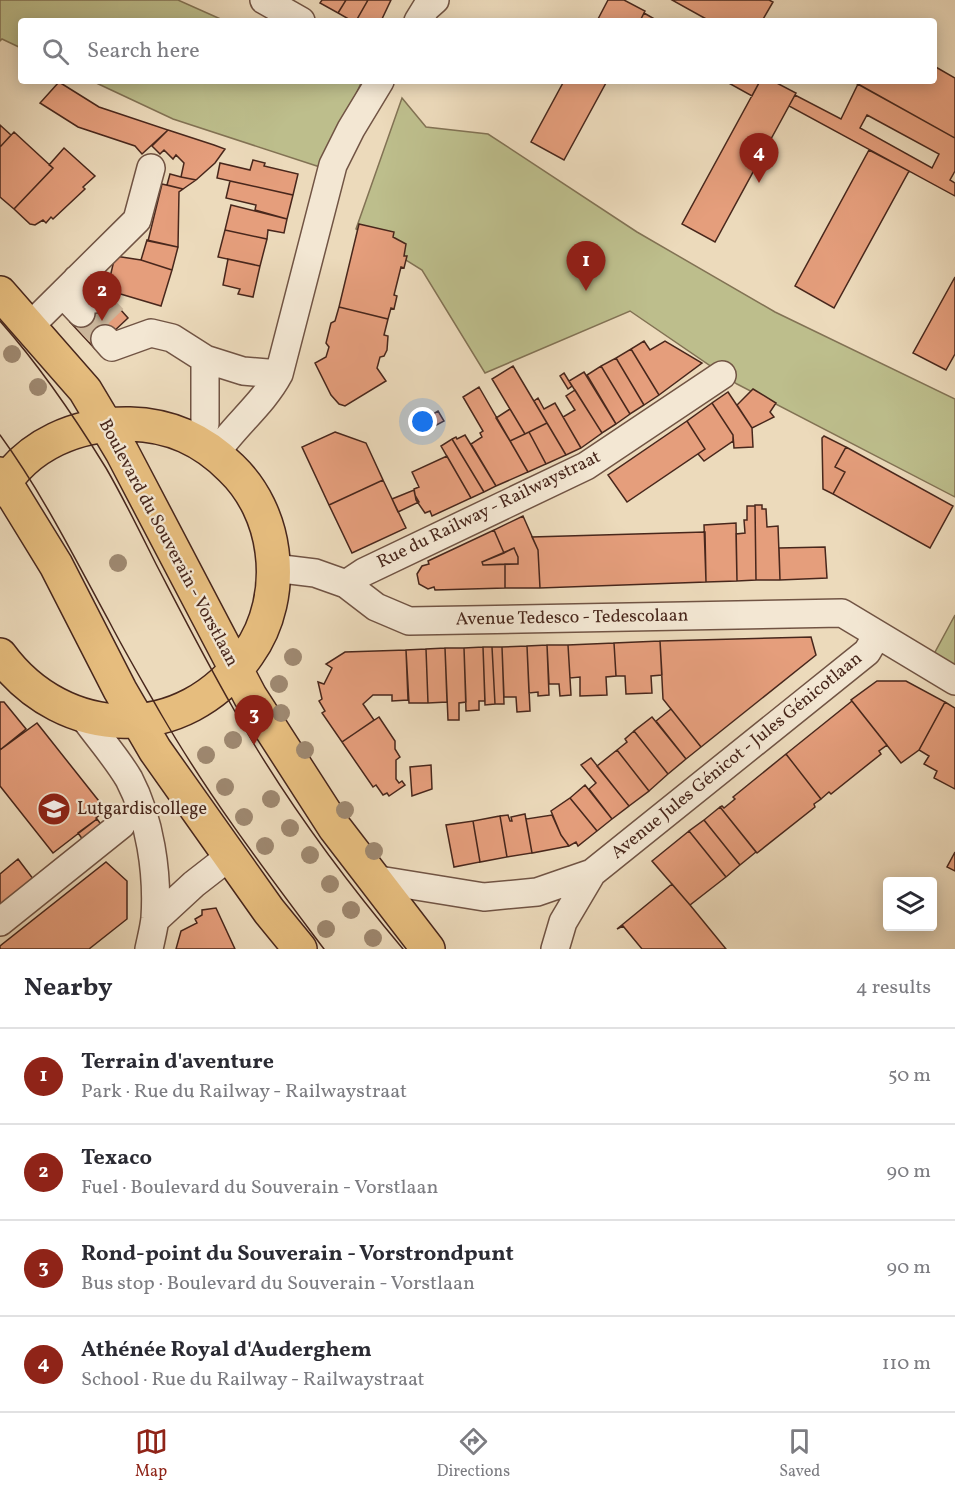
<!DOCTYPE html>
<html lang="en">
<head>
<meta charset="utf-8">
<style>
  :root { --surface:#fff; --page:#f7f7f7; --text:#2b2b33; --muted:#7c7c81; --line:#e1e1e2; --accent:#8f2418 }
  body { margin:0; font-family:Vollkorn,serif; background:var(--page); color:var(--text) }
  .controls { position:absolute; right:18px; bottom:18px; display:grid; overflow:hidden; border-radius:6px; box-shadow:0 3px 15px #0003 }
  .controls button { width:54px; height:54px; display:grid; place-items:center; padding:0; border:0; border-bottom:2px solid var(--line); background:var(--surface); color:var(--text); font:30px sans-serif }
  .you { position:absolute; left:423px; top:422px; width:21px; height:21px; margin:-15px; border:4px solid #fff; border-radius:50%; background:#1a73e8; box-shadow:0 0 0 9px #1a73e833 }
  .badge { display:grid; place-items:center; width:39px; height:39px; border-radius:50%; background:var(--accent); color:#fff; font-size:20px; font-weight:700 }
  .pin { position:absolute; translate:-50% -50px; filter:drop-shadow(0 2px 3px #0008) }
  .pin::after { content:''; position:absolute; top:32px; width:21px; height:18px; background:inherit; clip-path:polygon(0 0,100% 0,50% 100%) }
  .list { margin:0; padding:0; list-style:none }
  h2 { display:flex; justify-content:space-between; align-items:center; height:78px; margin:0; padding:0 24px; font-size:26px }
  h2 small { font-size:20px; font-weight:400; color:var(--muted) }
  .list li { display:grid; grid-template-columns:39px 1fr auto; gap:18px; align-items:center; box-sizing:border-box; height:96px; padding:0 24px; border-top:2px solid var(--line) }
  .list b { display:block; font-size:22px; white-space:nowrap }
  .list p { margin:0; font-size:20px; white-space:nowrap; color:var(--muted) }
  .list em { font-size:20px; font-style:normal; color:var(--muted) }
  .icon { flex:none; width:33px; height:33px; fill:none; stroke:currentColor; stroke-width:2; stroke-linecap:round; stroke-linejoin:round }
  .map { position:relative; flex:none; width:955px; height:949px; overflow:hidden }
  .search { position:absolute; background:var(--surface); box-shadow:0 3px 15px #0003; left:18px; right:18px; top:18px; height:66px; display:flex; align-items:center; gap:15px; box-sizing:border-box; padding:0 21px; border-radius:6px; color:var(--muted); font-size:22px }
  .sheet { height:462px; background:var(--surface) }
  nav { display:flex; justify-content:space-around; align-items:center; box-sizing:border-box; height:84px; border-top:2px solid var(--line); background:var(--surface); font-size:16px; color:var(--muted) }
  nav a { display:grid; justify-items:center; gap:3px }
  nav .on { color:var(--accent) }
  .map>svg:first-child { display:block }
  .green { fill:#bdbe8c; stroke:#827254; stroke-width:1.5 }
  .building { fill:#e59e7c; stroke:#48271c; stroke-width:1.5; fill-rule:evenodd }
  .lines { fill:none; stroke-linecap:round; stroke-linejoin:round }
  .minor-tunnel { stroke:#cbb69b; stroke-width:27; stroke-dasharray:27 14; stroke-linecap:butt }
  .minor-casing { stroke:#715444; stroke-width:30 }
  .major-casing { stroke:#48271c; stroke-width:36 }
  .minor { stroke:#f3e7d3; stroke-width:27 }
  .major { stroke:#e6bd7e; stroke-width:33 }
  .tram { stroke:#48271c; stroke-width:1.5 }
  .tree { fill:#9e8870 }
  .labels { text-anchor:middle; dominant-baseline:central; stroke-width:4.5; stroke-linejoin:round; paint-order:stroke }
  .street-label { font-size:18px; fill:#48271c; stroke:#f3e7d3 }
  .poi-label { font-size:18px; fill:#48271c; stroke:#f3e7d3; text-anchor:start }
</style>
</head>
<body>
<div class="map">
<svg width="955" height="949" viewBox="0 0 955 949">
  <rect width="100%" height="100%" fill="#ecdabb"/>
  <filter id="stains"><feTurbulence type="fractalNoise" baseFrequency=".00333" numOctaves="4"/><feColorMatrix values="0 0 0 0 .2 0 0 0 0 .09 0 0 0 0 .02 0 0 0 .5 -.17"/></filter>
  <radialGradient id="worn" r=".72"><stop offset=".6" stop-color="#630" stop-opacity="0"/><stop offset="1" stop-color="#630" stop-opacity=".3"/></radialGradient>
  <path class="green" d="M0,0h178l47,21h-204v27l-19,-9 -2,2z
    M92,81h266l3,2 -38,85 -150,-49z
    M402,98l24,29 62,7 149,98 138,80 180,87v98l-218,-113 -107,-73 -145,62 -63,-103 -66,-41z
    M955,615v51l-21,-12z"/>
  <path class="building" d="M322,0h24l-8,13 -18,-10z
    M346,0h22l-12,21h-4l-14,-8z
    M368,0h23l-10,21h-25z
    M608,0h16l21,11 -5,10h-43z
    M672,0h97l4,2 -11,19h-55l1,-1z
    M644,13l14,8h-18z
    M934,66l21,12v60l-103,-57h82z
    M564,81h43l-43,79 -33,-18z
    M725,81h35l-8,15z
    M760,81h13l23,12 -81,149 -33,-18z
    M59,82l40,25 69,23 -26,24 -7,-8 -57,-19 -38,-24z
    M858,84l97,54v33l-5,9 5,3v13l-166,-90 6,-11 46,24zM867,115l72,39 -7,14 -72,-40z
    M0,125l11,10 -11,12z
    M168,130l46,15 11,4 -10,14 -19,17 -15,-3 3,-14 -8,-8 -3,4 -9,-9 -4,4 -8,-8z
    M14,132l39,36 -39,41 -14,-12v-50z
    M64,148l31,28 -12,11 2,2 -32,30 -2,-2 -5,6 -3,-3 -8,5 -5,-1 -16,-15 39,-41 -4,-3z
    M869,150l40,21 -75,137 -39,-22z
    M253,160l12,3 -1,3 34,8 -5,21 -76,-17 3,-15 30,7z
    M170,174l11,3 15,3 -13,9 -16,-4z
    M230,181l63,14 -6,24 -32,-9 1,-5 -30,-7z
    M162,184l21,5 -4,3 -1,55 -30,-6z
    M231,205l56,14 -3,14 -16,-3 -1,9 -42,-9z
    M359,224l35,8 -1,5 13,7 -2,12h3l-3,12 -3,-1 -7,28 3,1 -3,13 -3,-1 -3,11 -49,-12z
    M225,230l42,9 -7,27 -42,-9z
    M147,240l31,7 -6,23 -31,-10z
    M115,256l26,4 31,10 -11,36 -54,-16z
    M228,259l32,7 -7,31 -15,-3 2,-5 -17,-4z
    M955,277v77l-9,16 -33,-17z
    M104,291l24,27 -33,31 -25,-27z
    M339,307l49,12 -4,16 4,1 -1,14 -3,6 -4,1 -3,11 9,13 -41,25 -6,-2 -8,-9 -16,-32 11,-6 3,-10 -3,-4 5,-20 4,-2z
    M644,341l6,9 15,-9 37,22 -43,32 -28,-46z
    M631,349l28,46 -15,10 -28,-47z
    M616,358l28,47 -14,9 -29,-48z
    M513,366l34,57 -22,11 -33,-55z
    M601,366l29,48 -14,10 -29,-49z
    M584,372l32,52 -14,9 -33,-52z
    M564,373l8,13 -4,3 -8,-13z
    M479,387l49,85 -32,14 -25,-42 11,-7 -2,-4 3,-2 -20,-34z
    M753,389l23,14 -6,9 4,5 -22,11 -15,-23z
    M575,390l27,43 -21,15 -18,-31 12,-7 -9,-14z
    M728,392l24,36 1,19 -19,1 -1,-13 -21,-32z
    M538,398l6,11 11,-6 26,45 -15,7 -32,-54z
    M712,403l21,32v6l-29,20 -6,-7 7,-5 -18,-28z
    M510,409l15,25 -15,7 -14,-23z
    M438,411l6,10 -13,7 -6,-9z
    M687,421l18,28 -78,53 -19,-27z
    M547,423l19,32 -20,9 -17,-32z
    M335,432l31,11 17,37 -54,25 -27,-58z
    M529,432l17,32 -18,8 -18,-31z
    M465,435l31,51 -12,6 -32,-53 4,-2 1,2z
    M824,436l22,11 -11,20 10,5 -12,22 -10,-5 -1,-51z
    M452,439l32,53 -13,6 -30,-52z
    M846,447l107,59 -23,42 -97,-54 12,-22 -10,-5z
    M447,456l24,42 -39,18 -2,-5 -5,2 -9,-13 -2,-11 5,-2 -7,-15z
    M383,480l23,48 -54,25 -23,-48z
    M414,490l1,5 4,7 -21,10 -6,-13z
    M755,505h7v4h4l1,18 11,-1 2,54h-24z
    M747,506h8l1,74 -19,1 -1,-47 9,-1 -1,-13h3z
    M523,516l15,34 2,38h-35v-24h13v-7l-4,-9 -10,5 -10,-23z
    M736,523l1,58 -31,1 -2,-57z
    M494,530l10,23 -22,9 1,3 22,-1v24l-70,2 -1,-3 -6,2 -9,-5 -2,-10 5,-8 7,-2 -1,-3z
    M705,532l1,50 -166,6 -2,-38 -6,-13z
    M825,547l2,31 -47,2 -1,-32z
    M514,548l4,9v7l-35,1 -1,-3z
    M811,637l5,18 -115,92 -38,-48 -3,-58z
    M660,641l2,34 -11,1 1,17 -26,1 -1,-18h-9l-2,-33z
    M614,643l2,33 -10,1 1,18 -27,1v-19l-10,1 -2,-33z
    M547,645l2,50 -11,1v-4l-9,1 -2,-47z
    M547,645h21l3,50 -11,1 -1,-12h-10z
    M527,646l3,65 -13,1 -1,-15h-12l-2,-50z
    M483,647l2,54h-6v9l-13,1 -2,-63z
    M483,647h9l3,57 -10,1z
    M492,647h10l2,57h-9z
    M445,648l2,54 -19,1 -2,-54z
    M445,648h19l2,54 -7,1v17h-11z
    M426,649l2,54h-19l-3,-53z
    M406,650l2,50 -16,1v-6h-19l-10,9 11,16 -32,22 -20,-29 3,-2 -6,-10 3,-2 -4,-17 6,2 8,-16 -6,-4 19,-12z
    M877,681h29l39,21 -26,48 -18,13 -50,-63z
    M852,701l35,44 -8,6 2,3 -50,40 -2,-2 -8,7 -35,-45z
    M0,702h4l22,27 -26,21z
    M945,702l10,6v81l-21,-11 3,-7 -13,-7 5,-8 -10,-6z
    M671,709l30,38 -15,12 -30,-38z
    M379,717l16,24v8l5,8 -4,3v19l3,4 3,-2 3,4 -16,11 -2,-3 -4,2 -7,-10 -3,2 -31,-45z
    M652,717l34,42 -18,15 -34,-43z
    M37,723l69,87 -10,8 1,1 -44,34 -53,-67v-36z
    M634,731l34,43 -19,17 -32,-41 10,-8 -2,-3z
    M617,750l32,41 -20,15 -32,-40z
    M786,754l35,45 -7,5 1,3 -58,46 -37,-46 2,-1 2,2 11,-9 -2,-2z
    M591,758l38,48 -17,13 -23,-30 7,-6 -15,-18z
    M431,765l1,24 -20,7 -2,-29z
    M585,785l27,34 -15,12 -27,-33z
    M570,798l27,33 -19,15 -2,-4 -7,4 -8,-11 -10,-24z
    M720,807l36,45 -16,13 -36,-45z
    M525,814l7,39 -25,4 -7,-41 8,-1 2,6h2l-1,-4z
    M552,815l9,20 8,11 -37,7 -6,-34z
    M500,816l7,41 -27,5 -7,-41z
    M97,819l3,4v5l-17,12 -5,-7z
    M704,820l36,45 -14,12 -37,-46z
    M473,821l7,41 -26,5 -8,-42z
    M689,831l37,46 -36,28 -38,-44z
    M955,852v19l-8,-4z
    M18,859l16,21 -34,27v-33z
    M106,862l21,19v38l-38,30h-89v-3z
    M672,884l18,21 36,44h-84l-19,-23 -6,3z
    M216,908l19,41h-59l5,-18 16,-8 -2,-4 7,-4v-5z"/>
  <g class="lines">
    <path class="minor-tunnel" d="M95,299l25,26
      M81,313l24,26"/>
    <defs>
      <path id="minor" d="M264,0l37,21
        M418,21l8,-13 9,-8
        M77,279l18,20
        M63,294l18,19
        M30,326l107,-106 14,-52
        M105,339l7,8 39,-14 21,5 33,21 38,12 36,3
        M197,440l8,-16v-65
        M216,453c19,-28 47,-49 63,-79l54,-209 18,-36 29,-48
        M274,568l41,5 31,11 30,23 33,14 433,-8 113,68
        M346,584l18,-12 222,-106 136,-91
        M83,716c15,21 33,41 46,63 21,40 29,94 26,139 -1,10 -4,21 -6,31
        M373,879l111,18 53,-5 55,-19 275,-221 10,-17
        M155,920l39,-36 36,-28
        M0,922l121,-97
        M555,949l8,-27 29,-49"/>
      <path id="major" d="M0,293l85,97 37,62 128,244 85,132 93,121
        M0,474l56,91 64,125 35,60 114,161 31,38
        M0,490c27,-46 78,-67 130,-66 41,1 73,16 101,44 23,22 37,52 41,83 5,36 -3,74 -24,103 -63,91 -184,88 -248,1"/>
    </defs>
    <use href="#minor" class="minor-casing"/>
    <use href="#major" class="major-casing"/>
    <use href="#minor" class="minor"/>
    <use href="#major" class="major"/>
    <path class="tram" d="M0,321c40,45 74,95 106,147 18,31 34,64 50,96 25,48 50,97 77,144 48,86 107,166 170,241
      M0,435c43,59 75,124 110,188 16,31 34,61 51,91 48,83 106,159 163,235"/>
  </g>
  <g class="tree">
    <circle cx="12" cy="354" r="9"/>
    <circle cx="38" cy="387" r="9"/>
    <circle cx="118" cy="563" r="9"/>
    <circle cx="293" cy="657" r="9"/>
    <circle cx="279" cy="684" r="9"/>
    <circle cx="281" cy="713" r="9"/>
    <circle cx="233" cy="740" r="9"/>
    <circle cx="305" cy="750" r="9"/>
    <circle cx="206" cy="755" r="9"/>
    <circle cx="225" cy="787" r="9"/>
    <circle cx="271" cy="799" r="9"/>
    <circle cx="345" cy="810" r="9"/>
    <circle cx="244" cy="817" r="9"/>
    <circle cx="290" cy="828" r="9"/>
    <circle cx="265" cy="846" r="9"/>
    <circle cx="374" cy="851" r="9"/>
    <circle cx="310" cy="855" r="9"/>
    <circle cx="330" cy="884" r="9"/>
    <circle cx="351" cy="910" r="9"/>
    <circle cx="326" cy="929" r="9"/>
    <circle cx="373" cy="938" r="9"/>
  </g>
  <defs>
    <symbol id="school-disc" viewBox="-11 -11 22 22"><circle r="9.5" fill="#8f2418" stroke="#f3e7d3"/><path d="M0-5L7-2L0 1L-7-2ZM-4 1L0 2.5L4 1V4Q0 6-4 4Z" fill="#fff"/></symbol>
  </defs>
  <g fill-rule="evenodd">
    <use href="#school-disc" x="35" y="790" width="38" height="38"/>
  </g>
  <g class="labels">
    <g class="street-label">
      <text transform="translate(489 510) rotate(-26)">Rue du Railway - Railwaystraat</text>
      <text transform="translate(168 543) rotate(62)">Boulevard du Souverain - Vorstlaan</text>
      <text transform="translate(572 618) rotate(-1)">Avenue Tedesco - Tedescolaan</text>
      <text transform="translate(737 756) rotate(-39)">Avenue Jules Génicot - Jules Génicotlaan</text>
    </g>
    <g class="poi-label">
      <text x="77" y="809">Lutgardiscollege</text>
    </g>
  </g>
  <rect width="100%" height="100%" filter="url(#stains)"/>
  <rect width="100%" height="100%" fill="url(#worn)"/>
</svg>
<div class="controls">
<button><svg class="icon" aria-label="layers" viewBox="0 0 24 24"><path d="M12 4l9 5-9 5-9-5zM3 14l9 5 9-5"/></svg></button>
</div>
<div class="you"></div>
<div class="pin badge" style="left:586px;top:291px">1</div>
<div class="pin badge" style="left:102px;top:321px">2</div>
<div class="pin badge" style="left:254px;top:745px">3</div>
<div class="pin badge" style="left:759px;top:183px">4</div>
<div class="search"><svg class="icon" aria-label="search" viewBox="0 0 24 24"><circle cx="10" cy="10" r="6"/><path d="M15 15l6 6"/></svg>Search here</div>
</div>
<section class="sheet">
<h2>Nearby<small>4 results</small></h2>
<ul class="list">
<li><span class="badge">1</span><div><b>Terrain d'aventure</b><p>Park · Rue du Railway - Railwaystraat</p></div><em>50 m</em></li>
<li><span class="badge">2</span><div><b>Texaco</b><p>Fuel · Boulevard du Souverain - Vorstlaan</p></div><em>90 m</em></li>
<li><span class="badge">3</span><div><b>Rond-point du Souverain - Vorstrondpunt</b><p>Bus stop · Boulevard du Souverain - Vorstlaan</p></div><em>90 m</em></li>
<li><span class="badge">4</span><div><b>Athénée Royal d'Auderghem</b><p>School · Rue du Railway - Railwaystraat</p></div><em>110 m</em></li>
</ul>
</section>
<nav>
<a class="on"><svg class="icon" aria-label="map" viewBox="0 0 24 24"><path d="M3 6l6-2 6 2 6-2v14l-6 2-6-2-6 2zM9 4v14M15 6v14"/></svg>Map</a>
<a><svg class="icon" aria-label="directions" viewBox="0 0 24 24"><path d="M12 3l9 9-9 9-9-9zM9 14v-3h6M13 9l2 2-2 2"/></svg>Directions</a>
<a><svg class="icon" aria-label="saved" viewBox="0 0 24 24"><path d="M7 4h10v16l-5-4-5 4z"/></svg>Saved</a>
</nav>
</body>
</html>
